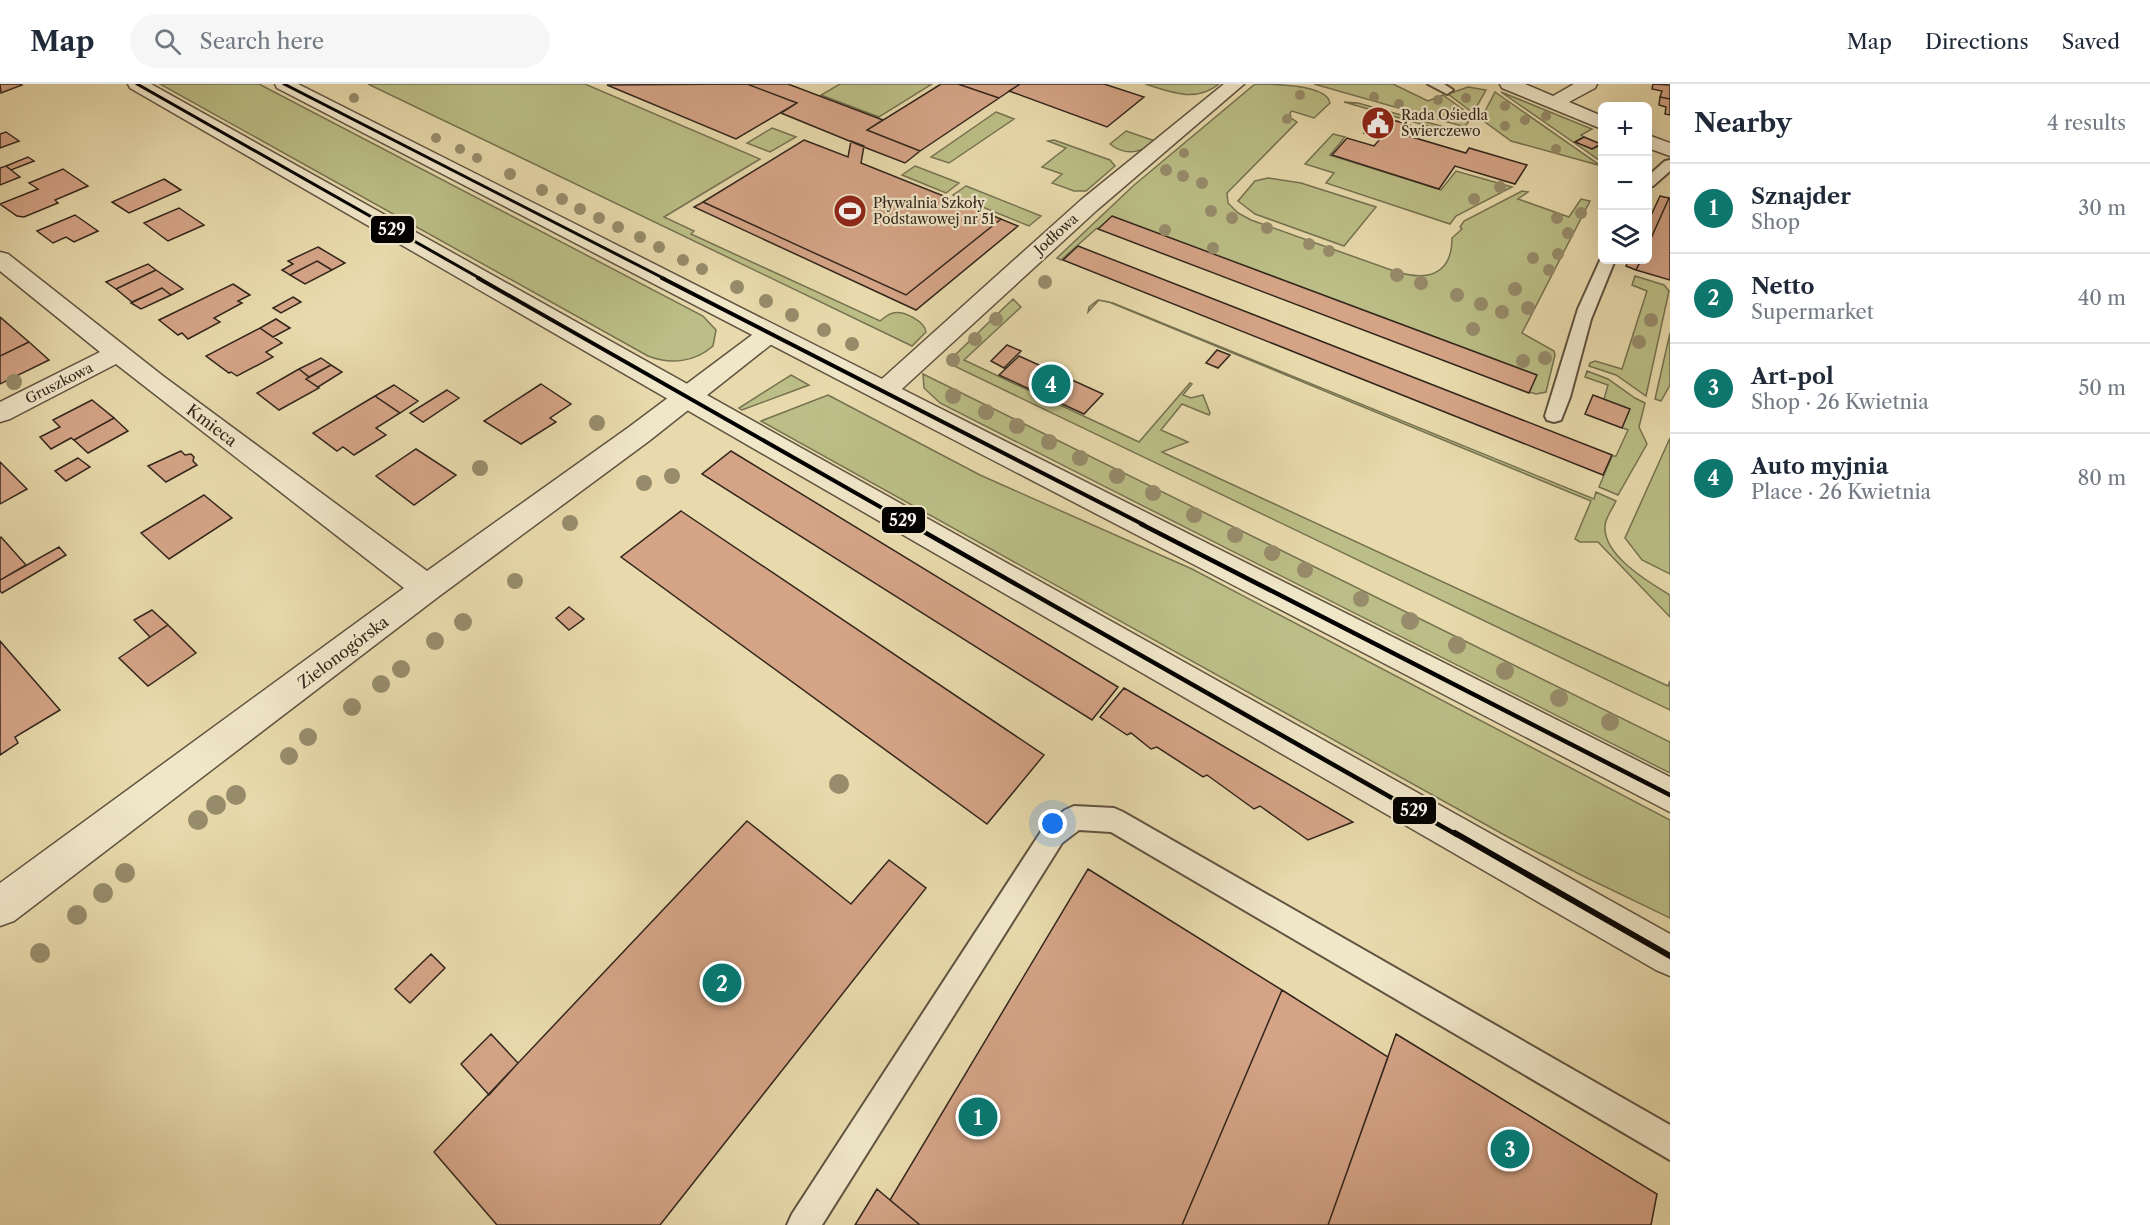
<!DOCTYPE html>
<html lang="en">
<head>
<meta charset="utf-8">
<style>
  :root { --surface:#fff; --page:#f6f6f7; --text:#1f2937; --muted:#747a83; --line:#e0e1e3; --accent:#0f766e }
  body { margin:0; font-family:"Libre Caslon Text",serif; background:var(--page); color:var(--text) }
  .controls { position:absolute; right:18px; top:18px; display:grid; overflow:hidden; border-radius:9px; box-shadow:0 6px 24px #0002 }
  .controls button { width:54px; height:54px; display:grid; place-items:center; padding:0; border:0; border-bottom:2px solid var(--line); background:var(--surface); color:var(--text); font:30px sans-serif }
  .you { position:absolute; left:1053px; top:740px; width:21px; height:21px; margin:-15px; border:4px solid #fff; border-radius:50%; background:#1a73e8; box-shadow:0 0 0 9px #1a73e833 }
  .badge { display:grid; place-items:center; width:39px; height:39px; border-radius:50%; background:var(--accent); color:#fff; font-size:20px; font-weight:700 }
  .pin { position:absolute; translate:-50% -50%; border:3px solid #fff; box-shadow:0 2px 6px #0006 }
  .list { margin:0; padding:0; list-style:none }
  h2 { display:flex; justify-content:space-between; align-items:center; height:78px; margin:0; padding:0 24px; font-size:26px }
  h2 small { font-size:20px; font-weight:400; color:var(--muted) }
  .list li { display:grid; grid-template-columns:39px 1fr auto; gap:18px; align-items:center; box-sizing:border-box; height:90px; padding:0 24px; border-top:2px solid var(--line) }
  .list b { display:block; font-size:22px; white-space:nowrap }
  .list p { margin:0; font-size:20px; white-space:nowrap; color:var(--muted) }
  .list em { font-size:20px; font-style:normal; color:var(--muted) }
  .icon { flex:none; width:33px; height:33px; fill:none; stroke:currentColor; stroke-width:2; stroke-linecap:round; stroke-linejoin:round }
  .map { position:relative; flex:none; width:1670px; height:1141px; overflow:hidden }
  header { display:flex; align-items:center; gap:36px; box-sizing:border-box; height:84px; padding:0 30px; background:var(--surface); border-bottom:2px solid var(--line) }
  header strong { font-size:28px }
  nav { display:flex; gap:33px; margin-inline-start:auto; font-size:21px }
  .search { width:420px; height:54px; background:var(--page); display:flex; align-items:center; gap:15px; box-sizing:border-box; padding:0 21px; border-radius:33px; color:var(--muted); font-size:22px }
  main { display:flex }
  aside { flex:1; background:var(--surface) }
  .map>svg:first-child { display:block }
  .green { fill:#bbbe86; stroke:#767251; stroke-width:1.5 }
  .building { fill:#d5a487; stroke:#32261c; stroke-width:1.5 }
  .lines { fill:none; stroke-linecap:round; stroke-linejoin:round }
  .service-casing { stroke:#605340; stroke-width:4 }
  .minor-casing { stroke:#605340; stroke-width:3 }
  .tertiary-casing { stroke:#605340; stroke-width:3 }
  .service { fill:#f0e7c9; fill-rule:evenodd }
  .minor { fill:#f0e7c9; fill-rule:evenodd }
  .tertiary { fill:#f0e7c9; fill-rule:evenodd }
  .bus-1-far3-casing { stroke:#f0e7c9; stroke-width:6 }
  .bus-1-far2-casing { stroke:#f0e7c9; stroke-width:8 }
  .bus-1-far1-casing { stroke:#f0e7c9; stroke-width:9 }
  .bus-1-casing { stroke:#f0e7c9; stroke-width:10 }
  .bus-1-far3 { stroke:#000; stroke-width:3 }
  .bus-1-far2 { stroke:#000; stroke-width:4 }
  .bus-1-far1 { stroke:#000; stroke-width:4.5 }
  .bus-1 { stroke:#000; stroke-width:6 }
  .tree { fill:#978c6b }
  .labels { text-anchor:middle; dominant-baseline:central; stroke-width:4.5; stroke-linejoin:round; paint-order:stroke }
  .far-poi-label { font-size:14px; fill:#32261c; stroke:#f0e7c9; text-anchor:start }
  .far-street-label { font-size:14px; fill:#32261c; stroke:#f0e7c9 }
  .street-label { font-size:16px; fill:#32261c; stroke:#f0e7c9 }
  .line-badge { stroke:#f0e7c9; stroke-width:2 }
  .badge-label { font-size:16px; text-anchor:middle; font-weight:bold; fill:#fff }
</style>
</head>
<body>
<header>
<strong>Map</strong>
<div class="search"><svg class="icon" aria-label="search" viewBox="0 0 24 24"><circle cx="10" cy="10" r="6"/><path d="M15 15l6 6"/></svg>Search here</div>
<nav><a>Map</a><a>Directions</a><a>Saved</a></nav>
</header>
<main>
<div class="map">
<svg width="1670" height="1141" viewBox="0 0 1670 1141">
  <rect width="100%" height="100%" fill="#e8daac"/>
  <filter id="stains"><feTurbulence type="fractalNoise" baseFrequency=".00333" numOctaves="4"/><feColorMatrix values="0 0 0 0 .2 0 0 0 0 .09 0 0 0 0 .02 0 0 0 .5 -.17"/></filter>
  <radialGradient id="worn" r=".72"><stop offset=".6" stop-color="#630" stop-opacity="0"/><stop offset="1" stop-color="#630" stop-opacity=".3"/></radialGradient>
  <path class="green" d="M160,0h99l444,232 13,14 -3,16c-18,16 -42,19 -65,10z
    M368,0h217l175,75 -96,58 30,14 -3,3 189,87c4,-3 8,-7 13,-8 11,-3 32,9 33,19l-14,14z
    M840,0h92l-53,33 -58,-22z
    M1145,0h74c-23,19 -49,8 -74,0z
    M1255,0c17,0 72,0 75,19l-16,15 -22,-7 -2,2 1,5 6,4 -70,71 1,10 10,10 13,7 143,51c31,10 58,6 58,-33l10,-9 -2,-2 4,-6 58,-30 6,1 -10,7 51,18 12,-18 9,2 -68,132 32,18 1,4 -9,37 -10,2 -10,-3 -429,-163 -36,32 -4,-2 76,-72z
    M1314,0h79l35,17 15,-6 29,21 -7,11z
    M1468,3l18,3 -13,23 -25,-19z
    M1495,8l103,72v1l-87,-24 -30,-22z
    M1501,8l91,37 -11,6 3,2 -9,5 17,7 10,-4v17z
    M1344,18l14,1 101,28 -4,3z
    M996,28l18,7 -65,44 -18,-6z
    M772,44l24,9 -26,15 -23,-9z
    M1126,47l32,11c-17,10 -32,15 -48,2z
    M1333,50l12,3 -15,18 111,35 15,-19 56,16 -56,29 -6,8 -124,-41 8,-10 -29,-9z
    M1054,56l56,20 5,6 -29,25h-12l-22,-8 10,-9 -20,-7 24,-19 -18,-7z
    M915,82l44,17 -13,10 -44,-18z
    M1268,94l33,5 75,24 -32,39 -89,-32 -17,-13 17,-20z
    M966,102l75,30 -12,10 -76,-31z
    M1635,192l29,9 5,6 -23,105 -30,-21 -27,-9 1,-3 5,-2 27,8 25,-78 -15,-6z
    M1013,215l8,8 -57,53 175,82 51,-59 2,1 -9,11 8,3 12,-3 7,18 -1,2 -27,-11 -21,26 27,12 -26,10 506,234 2,-5v29l-720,-346 3,-7z
    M1098,216l15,3 481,196 2,-7 20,9c-3,7 -11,17 -11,25 -2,29 43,56 65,69v22l-72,-75h-18l-5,-3 16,-38 -482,-199 -10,-2 -11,12 1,-5z
    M1670,249v52l-9,16 -6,-2z
    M1587,287l21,8 27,19 10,5 -6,24 8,17 -29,51 -19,-8 13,-31h4l12,-26 -40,-16 16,-15 4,-14 -23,-8z
    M923,290l747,368v31l-730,-370 -16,-15z
    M791,291l18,10 -67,25 -3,-2z
    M828,311l152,80 212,94 478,251v98l-87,-42 -75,-39 -747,-416z
    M1670,354v136l-28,-14 -17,-22z"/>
  <path class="building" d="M0,0h21l1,1 -21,8z
    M747,0l50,19 -61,36 -129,-54z
    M747,0h41l95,36 -16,10 53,21 -15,12 -36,-14 -88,-36 16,-10z
    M941,0h17l41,14 -79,53 -53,-21z
    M958,0h62l-21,14z
    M1020,0h84l40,13 -37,30 -98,-36z
    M1653,0l17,1v14l-10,-2 2,-6 -10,-2z
    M1660,13l10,2v16l-5,-1 1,-7 -7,-2z
    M1379,32l31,9 -8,9 64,19 3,-5 58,17 -12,19 -60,-18 -16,23 -107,-34 15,-17 27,8 7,-8 -17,-5z
    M6,48l13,9 -19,7v-14z
    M1584,53l17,7 -9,5 -17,-7z
    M804,56l44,17 3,-16 13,5 -3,17 140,56 -95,76 -203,-93z
    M28,73l6,4 -23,9 -5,-4z
    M6,82l14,11 -20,8v-17z
    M63,85l25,17 -33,14 3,3 -34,14 -7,-1 -17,-12 38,-15 -9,-6z
    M164,95l17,11 -52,23 -17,-11z
    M1660,112l9,2 -21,47v-23z
    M1669,114l1,1v81l-34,-10 5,-10h7v-15z
    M703,118l203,93 95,-76 17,7 -102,84 -222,-103z
    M179,124l25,17 -36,16 -24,-18z
    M75,131l23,16 -24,11 -8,-5 -13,6 -16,-12z
    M1112,132l425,159 -8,18 -431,-164z
    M1078,162l534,209 -9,20 -540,-215z
    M318,163l27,16 -13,7 -15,-9 -27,14 -8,-5 11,-6 -5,-3z
    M1629,176h12l-5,10 -10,-4z
    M317,177l15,9 -27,14 -15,-9z
    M148,180l8,6 -40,19 -10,-7z
    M156,186l27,19 -12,6 -9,-7 -30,14 -16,-13z
    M233,200l17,11 -12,6 4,2 -28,15 6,4 -32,17 -6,-6 -4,2 -19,-15z
    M162,204l9,7 -30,14 -10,-6z
    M293,213l8,5 -20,11 -8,-5z
    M0,233l29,25 -29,14z
    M276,235l14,9 -17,9 -13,-9z
    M260,244l22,15 -16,9 7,5 -36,19 -6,-4 -2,1 -23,-17z
    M29,258l20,18 -49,24v-28z
    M1007,261l14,6 -17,17 -13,-7z
    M1217,266l13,5 -12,13 -12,-5z
    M1019,272l84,38 -19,20 -85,-39z
    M321,274l10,7 -22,12 -10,-8z
    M331,281l11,7 -24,15 -12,-8z
    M299,285l10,8 -3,2 13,9 -40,22 -22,-17z
    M541,300l30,20 -21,14 6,4 -35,22 -37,-23z
    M394,301l24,16 -18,12 -25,-17z
    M447,306l12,8 -36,24 -13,-9z
    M1593,311l37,14 -8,19 -37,-14z
    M375,312l25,17 -24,15 10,7 -32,20 -11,-8 -6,4 -24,-18z
    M92,316l22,18 -40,22 -3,-2 -20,11 -11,-12 20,-10 -7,-7z
    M114,334l14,13 -40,22 -14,-13z
    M416,365l40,26 -42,30 -38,-29z
    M181,367l4,4 6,-1 3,3 -1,4 4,4 -31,17 -18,-16z
    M731,367l387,236 -26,33 -390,-246z
    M78,374l12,9 -24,14 -11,-10z
    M0,378l27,27 -27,15z
    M204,411l28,23 -63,41 -28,-26z
    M681,427l363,244 -57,69 -366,-267z
    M1,453l25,28 -26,15v-42z
    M59,463l7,8 -64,38 -2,-2v-11z
    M569,523l15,12 -15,11 -13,-12z
    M152,526l16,15 -18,12 -16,-17z
    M168,541l28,28 -48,33 -29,-28z
    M0,557l60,69 -45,27 3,6 -18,12z
    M1124,604l229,134 -45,18 -48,-34 -6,3 -47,-34 -4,2 -46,-30 -6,2 -20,-16 -4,2 -27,-18z
    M747,737l104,83 38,-44 37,28 -266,337h-163l-63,-73z
    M1088,785l194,121 -100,235h-262l-30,-25z
    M431,870l14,14 -35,35 -15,-14z
    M1282,906l106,67 -60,168h-146z
    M491,950l27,29 -29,32 -28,-31z
    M1396,950l261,160 -6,31h-323z
    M877,1105l13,11 30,25h-65z"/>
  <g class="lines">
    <defs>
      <path id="service" d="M1428,0h16l9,6 -6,4z
        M1670,76v11l-17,15 -5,1v-11l17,-15z
        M1602,172v4h13l-24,59 -21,78 -9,23 -7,2 -7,-2 -2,-4 33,-107z
        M1074,722l40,2 9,4 547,313v35l-559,-328 -32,-2 -17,13 -240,382h-35l5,-11 252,-387 21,-17z"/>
      <path id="minor" d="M1224,0h20l-147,126 -205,188 -9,3 -9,-3 -4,-6 4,-6 207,-186z
        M1500,0h25l28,12 21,-12h23l-2,4 -26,14 33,14v13l-100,-41z
        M1648,51l22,8v13l-22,-8z
        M0,168l8,2 155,122 264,195 202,-144 131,-98 9,-3 9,3 3,5 -3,5 -129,102 -211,156 -424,324 -14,5v-43l404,-295 -288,-224 -106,55 -10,3v-20l100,-50 -100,-81z"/>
      <path id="tertiary" d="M128,0h23l1519,850v42l-14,-6 -1526,-882z
        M275,0h23l1372,693v35l-1393,-724z"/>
    </defs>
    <use href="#service" class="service-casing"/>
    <use href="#minor" class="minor-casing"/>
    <use href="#tertiary" class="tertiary-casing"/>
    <use href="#service" class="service"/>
    <use href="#minor" class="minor"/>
    <use href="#tertiary" class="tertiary"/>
    <defs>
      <path id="bus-1-far3" d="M137,0l344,195
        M284,0l381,195"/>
      <path id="bus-1-far2" d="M478,194l434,247
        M662,194l482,247"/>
      <path id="bus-1-far1" d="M910,440l547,311
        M1141,440l529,271"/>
      <path id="bus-1" d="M1455,749l215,123"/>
    </defs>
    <use href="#bus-1-far3" class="bus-1-far3-casing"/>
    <use href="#bus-1-far2" class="bus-1-far2-casing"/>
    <use href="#bus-1-far1" class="bus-1-far1-casing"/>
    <use href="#bus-1" class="bus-1-casing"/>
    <use href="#bus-1-far3" class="bus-1-far3"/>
    <use href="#bus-1-far2" class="bus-1-far2"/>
    <use href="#bus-1-far1" class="bus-1-far1"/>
    <use href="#bus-1" class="bus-1"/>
  </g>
  <g class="tree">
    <circle cx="1300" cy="11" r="5"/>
    <circle cx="1374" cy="13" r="5"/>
    <circle cx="354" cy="14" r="5"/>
    <circle cx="1466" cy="14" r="5"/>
    <circle cx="1438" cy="16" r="5"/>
    <circle cx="1399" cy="20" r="5"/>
    <circle cx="1505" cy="22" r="5"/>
    <circle cx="1546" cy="32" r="5"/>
    <circle cx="1287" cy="35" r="5"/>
    <circle cx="1525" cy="36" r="5"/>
    <circle cx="1505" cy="42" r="5"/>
    <circle cx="436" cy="54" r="5"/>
    <circle cx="460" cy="65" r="5"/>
    <circle cx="1556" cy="65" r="5"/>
    <circle cx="1184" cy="69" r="5"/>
    <circle cx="477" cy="74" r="5"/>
    <circle cx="1166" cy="86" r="6"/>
    <circle cx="510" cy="90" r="6"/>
    <circle cx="1183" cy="92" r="6"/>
    <circle cx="1202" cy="99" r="6"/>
    <circle cx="1500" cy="103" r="6"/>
    <circle cx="542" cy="106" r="6"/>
    <circle cx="562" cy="115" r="6"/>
    <circle cx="1474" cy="115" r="6"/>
    <circle cx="580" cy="125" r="6"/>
    <circle cx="1211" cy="127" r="6"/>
    <circle cx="1581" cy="129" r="6"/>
    <circle cx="599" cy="134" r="6"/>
    <circle cx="1232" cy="134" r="6"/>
    <circle cx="1557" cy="134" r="6"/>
    <circle cx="618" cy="143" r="6"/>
    <circle cx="1267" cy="144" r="6"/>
    <circle cx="1165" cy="146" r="6"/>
    <circle cx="1568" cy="149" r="6"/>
    <circle cx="640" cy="153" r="6"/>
    <circle cx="1309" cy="160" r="6"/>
    <circle cx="659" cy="163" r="6"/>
    <circle cx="1213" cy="164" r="6"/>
    <circle cx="1329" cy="167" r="6"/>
    <circle cx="1558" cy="170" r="6"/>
    <circle cx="1533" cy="174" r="6"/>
    <circle cx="683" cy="176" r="6"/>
    <circle cx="702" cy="185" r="6"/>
    <circle cx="1549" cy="186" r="6"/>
    <circle cx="1397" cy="191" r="7"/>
    <circle cx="1045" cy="198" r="7"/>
    <circle cx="1421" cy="199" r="7"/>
    <circle cx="737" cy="203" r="7"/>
    <circle cx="1515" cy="205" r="7"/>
    <circle cx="1457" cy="211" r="7"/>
    <circle cx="766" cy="217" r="7"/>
    <circle cx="1481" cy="220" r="7"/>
    <circle cx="1528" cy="224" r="7"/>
    <circle cx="1502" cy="228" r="7"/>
    <circle cx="792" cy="231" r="7"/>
    <circle cx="996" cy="235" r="7"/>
    <circle cx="1651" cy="236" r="7"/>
    <circle cx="1473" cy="245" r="7"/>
    <circle cx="824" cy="246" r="7"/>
    <circle cx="975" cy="255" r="7"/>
    <circle cx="1639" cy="258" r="7"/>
    <circle cx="852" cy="260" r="7"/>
    <circle cx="1545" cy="274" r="7"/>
    <circle cx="953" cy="276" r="7"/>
    <circle cx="1523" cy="277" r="7"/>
    <circle cx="14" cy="298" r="8"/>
    <circle cx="953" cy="312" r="8"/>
    <circle cx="986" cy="328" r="8"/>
    <circle cx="597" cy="339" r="8"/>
    <circle cx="1017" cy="342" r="8"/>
    <circle cx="1049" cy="358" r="8"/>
    <circle cx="1080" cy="374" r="8"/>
    <circle cx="480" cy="384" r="8"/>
    <circle cx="672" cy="392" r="8"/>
    <circle cx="1117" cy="392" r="8"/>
    <circle cx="644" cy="399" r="8"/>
    <circle cx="1153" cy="409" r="8"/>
    <circle cx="1194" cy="431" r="8"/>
    <circle cx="570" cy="439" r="8"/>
    <circle cx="1235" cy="451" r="8"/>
    <circle cx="1272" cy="469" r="8"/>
    <circle cx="1305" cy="486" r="8"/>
    <circle cx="515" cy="497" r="8"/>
    <circle cx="1361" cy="515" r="8"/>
    <circle cx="1410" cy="537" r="9"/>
    <circle cx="463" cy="538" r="9"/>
    <circle cx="435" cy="557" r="9"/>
    <circle cx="1457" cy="561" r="9"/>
    <circle cx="401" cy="585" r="9"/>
    <circle cx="1505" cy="587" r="9"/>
    <circle cx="381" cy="600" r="9"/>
    <circle cx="1559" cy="614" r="9"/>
    <circle cx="352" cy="623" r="9"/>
    <circle cx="1610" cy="638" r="9"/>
    <circle cx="308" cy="653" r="9"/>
    <circle cx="289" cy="672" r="9"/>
    <circle cx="839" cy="700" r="10"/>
    <circle cx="236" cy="711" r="10"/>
    <circle cx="216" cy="721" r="10"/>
    <circle cx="198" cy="736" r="10"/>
    <circle cx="125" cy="789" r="10"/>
    <circle cx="103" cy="809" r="10"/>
    <circle cx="77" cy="831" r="10"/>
    <circle cx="40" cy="869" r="10"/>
  </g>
  <defs>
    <symbol id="civic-disc" viewBox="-11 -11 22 22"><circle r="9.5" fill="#8f2418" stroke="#f0e7c9"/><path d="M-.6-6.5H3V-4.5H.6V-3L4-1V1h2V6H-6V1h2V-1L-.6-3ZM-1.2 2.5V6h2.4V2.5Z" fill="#fff"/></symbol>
    <symbol id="stadium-disc" viewBox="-11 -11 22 22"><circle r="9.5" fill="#8f2418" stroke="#f0e7c9"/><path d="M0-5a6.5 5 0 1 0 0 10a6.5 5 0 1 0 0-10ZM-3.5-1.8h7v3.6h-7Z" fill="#fff"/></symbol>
  </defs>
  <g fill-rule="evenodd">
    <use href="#civic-disc" x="1359" y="20" width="38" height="38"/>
    <use href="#stadium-disc" x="831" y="108" width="38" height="38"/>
  </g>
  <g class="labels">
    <g class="far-poi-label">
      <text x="1401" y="31">Rada Ośiedla<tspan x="1401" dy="16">Świerczewo</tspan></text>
      <text x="873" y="119">Pływalnia Szkoły<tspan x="873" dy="16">Podstawowej nr 51</tspan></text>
    </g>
    <g class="far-street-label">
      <text transform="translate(1056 150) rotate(-42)">Jodłowa</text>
      <text transform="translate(59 299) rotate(-27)">Gruszkowa</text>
    </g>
    <g class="street-label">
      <text transform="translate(212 341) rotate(37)">Kmieca</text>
      <text transform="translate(343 568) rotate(-37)">Zielonogórska</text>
    </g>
  </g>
  <g class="line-badge">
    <rect x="370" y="131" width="45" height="29" rx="6" fill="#000"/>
    <rect x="881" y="422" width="45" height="28" rx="6" fill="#000"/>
    <rect x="1392" y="712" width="45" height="29" rx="6" fill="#000"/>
  </g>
  <g class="badge-label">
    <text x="392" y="151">529</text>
    <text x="903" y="442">529</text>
    <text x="1414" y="732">529</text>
  </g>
  <rect width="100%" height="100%" filter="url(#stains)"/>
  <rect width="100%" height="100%" fill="url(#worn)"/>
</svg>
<div class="controls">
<button>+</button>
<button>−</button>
<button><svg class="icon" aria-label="layers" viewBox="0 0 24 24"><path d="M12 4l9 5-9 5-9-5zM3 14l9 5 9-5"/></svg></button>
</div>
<div class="you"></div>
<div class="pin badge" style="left:978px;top:1033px">1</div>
<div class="pin badge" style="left:722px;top:899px">2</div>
<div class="pin badge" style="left:1510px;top:1065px">3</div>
<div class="pin badge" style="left:1051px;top:300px">4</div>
</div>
<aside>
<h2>Nearby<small>4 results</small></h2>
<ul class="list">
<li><span class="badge">1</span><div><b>Sznajder</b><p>Shop</p></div><em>30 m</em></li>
<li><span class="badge">2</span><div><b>Netto</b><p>Supermarket</p></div><em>40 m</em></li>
<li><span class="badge">3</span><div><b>Art-pol</b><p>Shop · 26 Kwietnia</p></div><em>50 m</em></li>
<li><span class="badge">4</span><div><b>Auto myjnia</b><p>Place · 26 Kwietnia</p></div><em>80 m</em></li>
</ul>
</aside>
</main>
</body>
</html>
